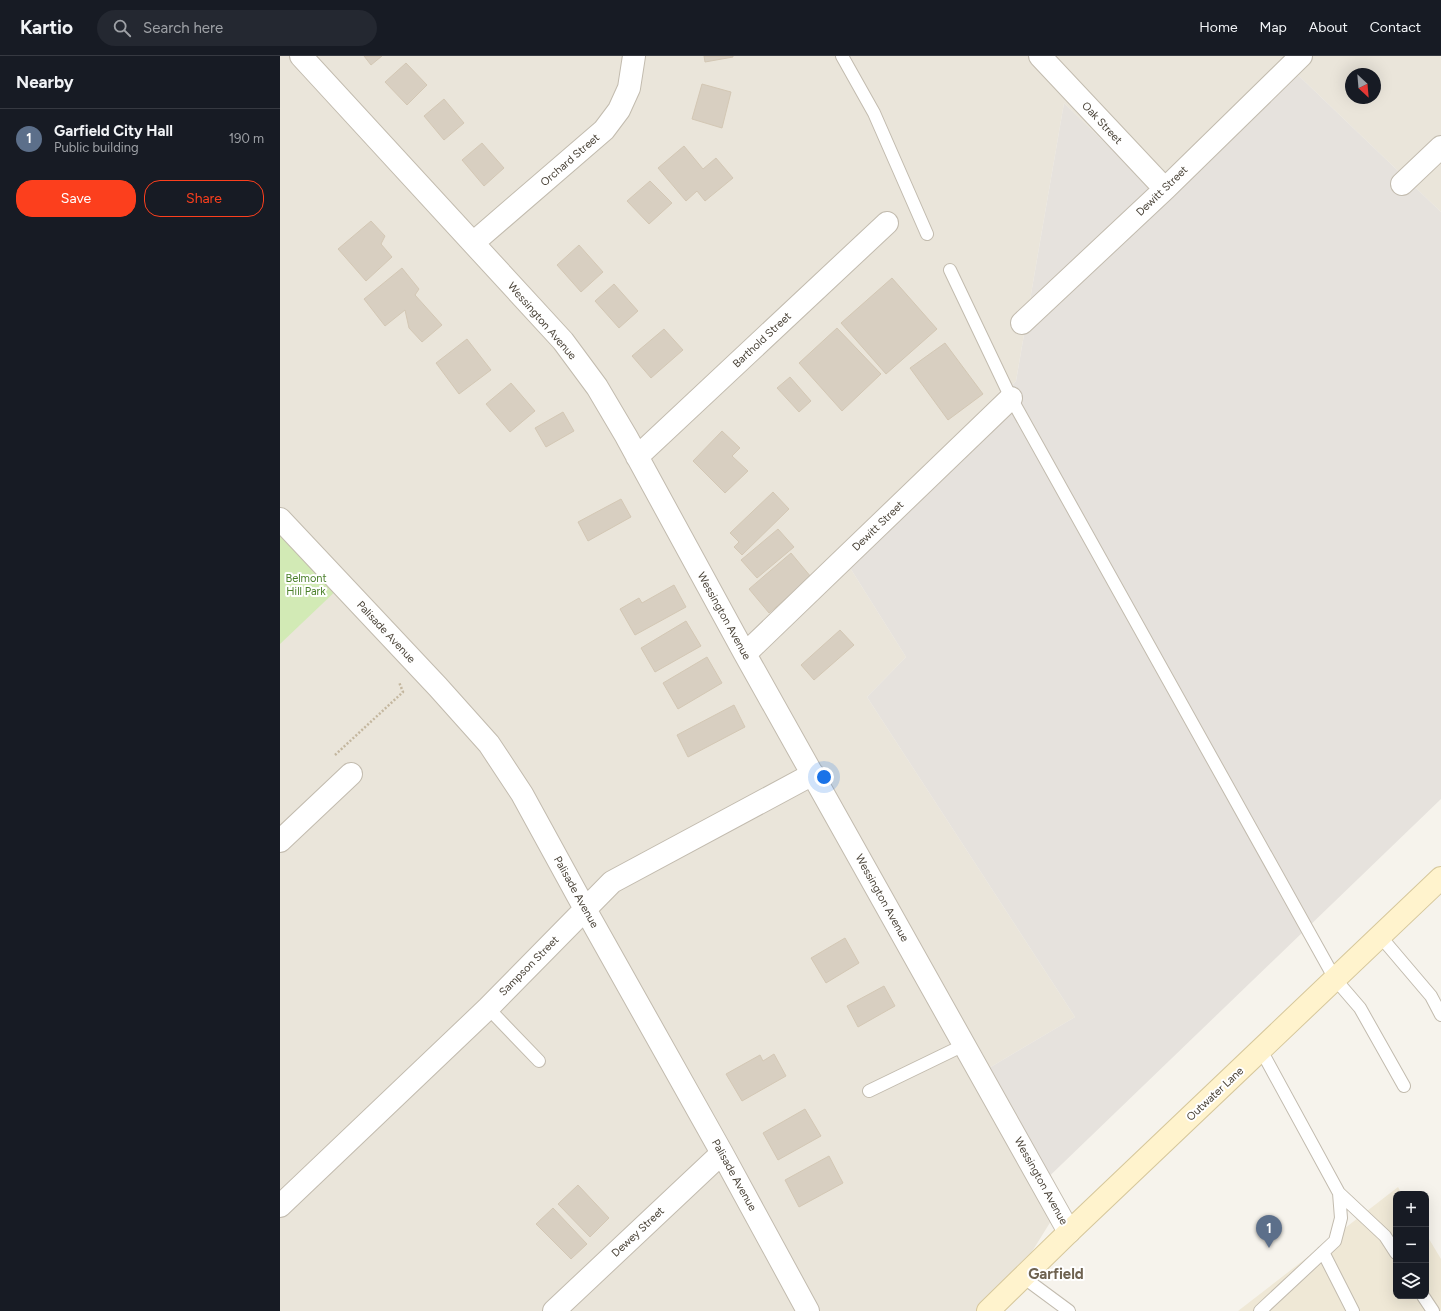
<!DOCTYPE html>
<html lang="en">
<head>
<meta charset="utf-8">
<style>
  :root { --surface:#171b24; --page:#242831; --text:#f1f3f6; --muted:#9ea1a6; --line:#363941; --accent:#fc3f1d }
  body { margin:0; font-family:Figtree,sans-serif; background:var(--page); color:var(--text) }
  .controls { position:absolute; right:12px; bottom:12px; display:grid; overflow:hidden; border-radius:8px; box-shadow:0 4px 16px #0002 }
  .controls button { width:36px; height:36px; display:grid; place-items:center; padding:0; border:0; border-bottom:1px solid var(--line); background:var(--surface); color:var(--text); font:20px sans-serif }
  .compass { position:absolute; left:1065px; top:12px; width:36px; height:36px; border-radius:50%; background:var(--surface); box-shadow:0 4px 16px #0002; rotate:154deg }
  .you { position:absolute; left:544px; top:721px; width:14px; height:14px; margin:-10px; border:3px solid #fff; border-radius:50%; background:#1a73e8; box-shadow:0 0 0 6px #1a73e833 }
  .badge { display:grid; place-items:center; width:26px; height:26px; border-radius:50%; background:var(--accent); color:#fff; font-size:13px; font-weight:700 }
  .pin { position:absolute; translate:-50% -33px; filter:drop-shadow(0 1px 2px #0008) }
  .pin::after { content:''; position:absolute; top:21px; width:14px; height:12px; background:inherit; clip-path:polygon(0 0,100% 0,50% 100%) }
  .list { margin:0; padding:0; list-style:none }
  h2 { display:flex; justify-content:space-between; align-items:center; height:52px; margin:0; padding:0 16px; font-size:17px }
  h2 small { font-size:13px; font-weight:400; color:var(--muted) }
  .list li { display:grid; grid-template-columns:26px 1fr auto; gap:12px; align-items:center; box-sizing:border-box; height:60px; padding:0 16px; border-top:1px solid var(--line) }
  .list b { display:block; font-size:15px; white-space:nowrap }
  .list p { margin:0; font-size:13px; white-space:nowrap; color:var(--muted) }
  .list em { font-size:13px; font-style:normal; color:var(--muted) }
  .actions { display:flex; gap:8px; padding:12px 16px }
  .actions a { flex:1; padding:9px 0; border:1px solid var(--accent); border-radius:16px; text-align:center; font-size:14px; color:var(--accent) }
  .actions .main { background:var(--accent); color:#fff }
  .icon { flex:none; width:22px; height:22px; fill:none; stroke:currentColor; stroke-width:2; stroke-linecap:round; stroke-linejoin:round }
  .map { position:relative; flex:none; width:1161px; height:1255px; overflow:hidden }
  header { display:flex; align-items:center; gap:24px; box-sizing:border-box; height:56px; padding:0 20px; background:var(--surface); border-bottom:1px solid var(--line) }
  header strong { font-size:19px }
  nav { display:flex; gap:22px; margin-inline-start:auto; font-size:14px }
  .search { width:280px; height:36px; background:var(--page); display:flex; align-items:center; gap:10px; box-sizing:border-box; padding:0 14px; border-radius:22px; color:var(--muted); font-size:15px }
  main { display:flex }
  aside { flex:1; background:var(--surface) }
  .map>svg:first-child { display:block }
  .residential { fill:#eae5da; fill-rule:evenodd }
  .industrial { fill:#e6e2dd }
  .education { fill:#efe8d6 }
  .green { fill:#d2eab5 }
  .building { fill:#d8cfc1; stroke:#d3c7b4 }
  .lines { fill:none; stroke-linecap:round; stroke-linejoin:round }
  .lane-casing { stroke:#c2bbae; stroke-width:14 }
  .street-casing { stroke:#c2bbae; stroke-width:24 }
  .secondary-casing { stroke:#d6c79b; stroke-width:24 }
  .path { stroke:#c4b79f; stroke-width:2.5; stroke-dasharray:2 2; stroke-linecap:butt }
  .lane { stroke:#fff; stroke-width:12 }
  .street { stroke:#fff; stroke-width:22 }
  .secondary { stroke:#fff3cd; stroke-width:22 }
  .labels { text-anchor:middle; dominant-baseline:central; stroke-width:4; stroke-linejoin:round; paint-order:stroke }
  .street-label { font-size:11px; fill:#4b4439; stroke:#fff }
  .park-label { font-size:11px; fill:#4a7f2a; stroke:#fff }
  .district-label { font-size:15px; font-weight:bold; fill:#6e6250; stroke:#fff }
</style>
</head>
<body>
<header>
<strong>Kartio</strong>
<div class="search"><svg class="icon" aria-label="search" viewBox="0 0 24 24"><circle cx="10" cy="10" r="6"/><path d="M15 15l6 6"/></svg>Search here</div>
<nav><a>Home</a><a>Map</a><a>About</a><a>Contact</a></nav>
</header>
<main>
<aside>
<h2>Nearby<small></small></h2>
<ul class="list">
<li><span class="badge" style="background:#5c6f8a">1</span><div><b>Garfield City Hall</b><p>Public building</p></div><em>190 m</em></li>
</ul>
<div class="actions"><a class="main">Save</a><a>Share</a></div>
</aside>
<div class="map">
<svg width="1161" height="1255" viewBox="0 0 1161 1255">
  <rect width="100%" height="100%" fill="#f6f3ec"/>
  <path class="residential" d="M0,0h1161v156l-143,-137 -136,123 -98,-95 -48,278 -174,174 64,102 -39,40 208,320 -101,60 77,144 -46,74 -17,16h-708zM1071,18h24v24h-24z"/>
  <path class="industrial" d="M1018,19l143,137v587l-406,391 -61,-113 101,-60 -208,-320 39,-40 -64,-102 174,-174 48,-278 98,95z"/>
  <path class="education" d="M1118,1131l4,7h-6v102h30v-62l15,25v52h-203z"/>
  <path class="green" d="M0,463l62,66 -62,59z"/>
  <path class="building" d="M84,0h18l-11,9z
    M424,0h29v1l-28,5z
    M126,7l21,22 -20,20 -22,-23z
    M422,28l29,8 -9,36 -30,-9z
    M164,43l20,24 -20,17 -20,-24z
    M202,87l22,25 -20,18 -22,-26z
    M404,90l19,23 13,-11 17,20 -28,23 -8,-10 -11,10 -28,-33z
    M370,125l22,22 -23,21 -22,-23z
    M91,165l14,15 -4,8 11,13 -26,24 -28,-32z
    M299,189l24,27 -22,20 -24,-27z
    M122,212l17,21 -4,6 27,30 -20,17 -13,-14 -4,-18 -20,16 -21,-27z
    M612,222l45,51 -51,45 -45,-51z
    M334,228l24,27 -19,17 -24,-27z
    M557,272l44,46 -39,37 -43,-48z
    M384,273l19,21 -32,28 -19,-22z
    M187,283l24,31 -32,24 -23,-31z
    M665,287l38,51 -35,26 -38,-52z
    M510,321l21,24 -12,11 -22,-24z
    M231,327l24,28 -25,21 -24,-28z
    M283,356l11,19 -28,16 -11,-19z
    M442,375l18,17 -8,8 16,15 -23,22 -32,-32z
    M493,436l16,17 -47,46 -8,-8 5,-5 -9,-9z
    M341,443l10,18 -43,24 -10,-19z
    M498,473l16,18 -37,31 -16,-18z
    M511,497l20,24 -42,36 -20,-24z
    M394,529l12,22 -51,28 -15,-26 19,-11 3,5z
    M406,565l15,25 -46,26 -14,-24z
    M560,574l14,15 -40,35 -13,-15z
    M427,601l15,26 -44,26 -15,-26z
    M454,649l11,22 -57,30 -11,-22z
    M565,882l14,25 -33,20 -15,-25z
    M604,930l11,20 -37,21 -11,-21z
    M494,998l12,22 -44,25 -16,-27 34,-19 3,6z
    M525,1053l16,27 -43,24 -15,-27z
    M549,1100l14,27 -44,24 -14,-27z
    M298,1129l31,33 -19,19 -32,-33z
    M273,1152l34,36 -16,15 -35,-35z"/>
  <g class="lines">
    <defs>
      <path id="lane" d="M562,0l32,57 53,121
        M670,214l61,128 324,581 25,29 44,78
        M1100,880l51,60 10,19
        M208,952l51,53
        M589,1035l95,-46
        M1059,1137l46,43 11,17
        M1043,1196l30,59
        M743,1221l46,34
        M1143,1240l10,15
        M980,1255l75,-70 6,-23 -2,-25 -78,-143"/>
      <path id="street" d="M21,0l262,285 34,46 29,49 119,218 324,578
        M760,0l125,133
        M1122,128l39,-37
        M193,187l131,-113 15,-20 10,-22 5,-32
        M742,267l143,-134 136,-133
        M357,401l250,-234
        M0,463l158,168 51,57 33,50 63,115 137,244 86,158
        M465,598l266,-256
        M0,785l71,-67
        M0,1150l208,-198 124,-126 201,-108
        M274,1255l168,-158"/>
      <path id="secondary" d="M708,1255l81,-79 372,-354"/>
    </defs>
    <use href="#lane" class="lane-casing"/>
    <use href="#street" class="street-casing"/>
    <use href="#secondary" class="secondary-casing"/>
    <path class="path" d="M55,699l68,-63 -4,-10"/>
    <use href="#lane" class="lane"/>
    <use href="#street" class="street"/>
    <use href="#secondary" class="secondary"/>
  </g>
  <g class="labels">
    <g class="street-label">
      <text transform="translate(822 67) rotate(47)">Oak Street</text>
      <text transform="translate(290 104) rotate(-41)">Orchard Street</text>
      <text transform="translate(882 135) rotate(-44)">Dewitt Street</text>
      <text transform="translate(262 265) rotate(49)">Wessington Avenue</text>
      <text transform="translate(482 284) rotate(-43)">Barthold Street</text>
      <text transform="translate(598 470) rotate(-44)">Dewitt Street</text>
      <text transform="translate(444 560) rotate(61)">Wessington Avenue</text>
      <text transform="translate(106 576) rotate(47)">Palisade Avenue</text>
      <text transform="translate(296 836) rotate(61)">Palisade Avenue</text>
      <text transform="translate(602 842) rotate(61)">Wessington Avenue</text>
      <text transform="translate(249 910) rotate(-45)">Sampson Street</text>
      <text transform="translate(935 1038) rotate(-43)">Outwater Lane</text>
      <text transform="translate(454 1119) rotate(61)">Palisade Avenue</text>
      <text transform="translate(761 1125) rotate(61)">Wessington Avenue</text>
      <text transform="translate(358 1176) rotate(-43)">Dewey Street</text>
    </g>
    <g class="park-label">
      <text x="26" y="522">Belmont<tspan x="26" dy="13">Hill Park</tspan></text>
    </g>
    <g class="district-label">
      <text x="776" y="1218">Garfield</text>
    </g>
  </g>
</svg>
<div class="controls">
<button>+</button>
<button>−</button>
<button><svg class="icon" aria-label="layers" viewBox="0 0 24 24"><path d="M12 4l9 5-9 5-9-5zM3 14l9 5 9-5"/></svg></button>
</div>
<svg class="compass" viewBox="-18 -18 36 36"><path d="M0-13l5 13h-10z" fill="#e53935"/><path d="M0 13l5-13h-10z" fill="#9ea1a6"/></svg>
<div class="you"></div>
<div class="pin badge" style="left:989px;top:1192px;background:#5c6f8a">1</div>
</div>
</main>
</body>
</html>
